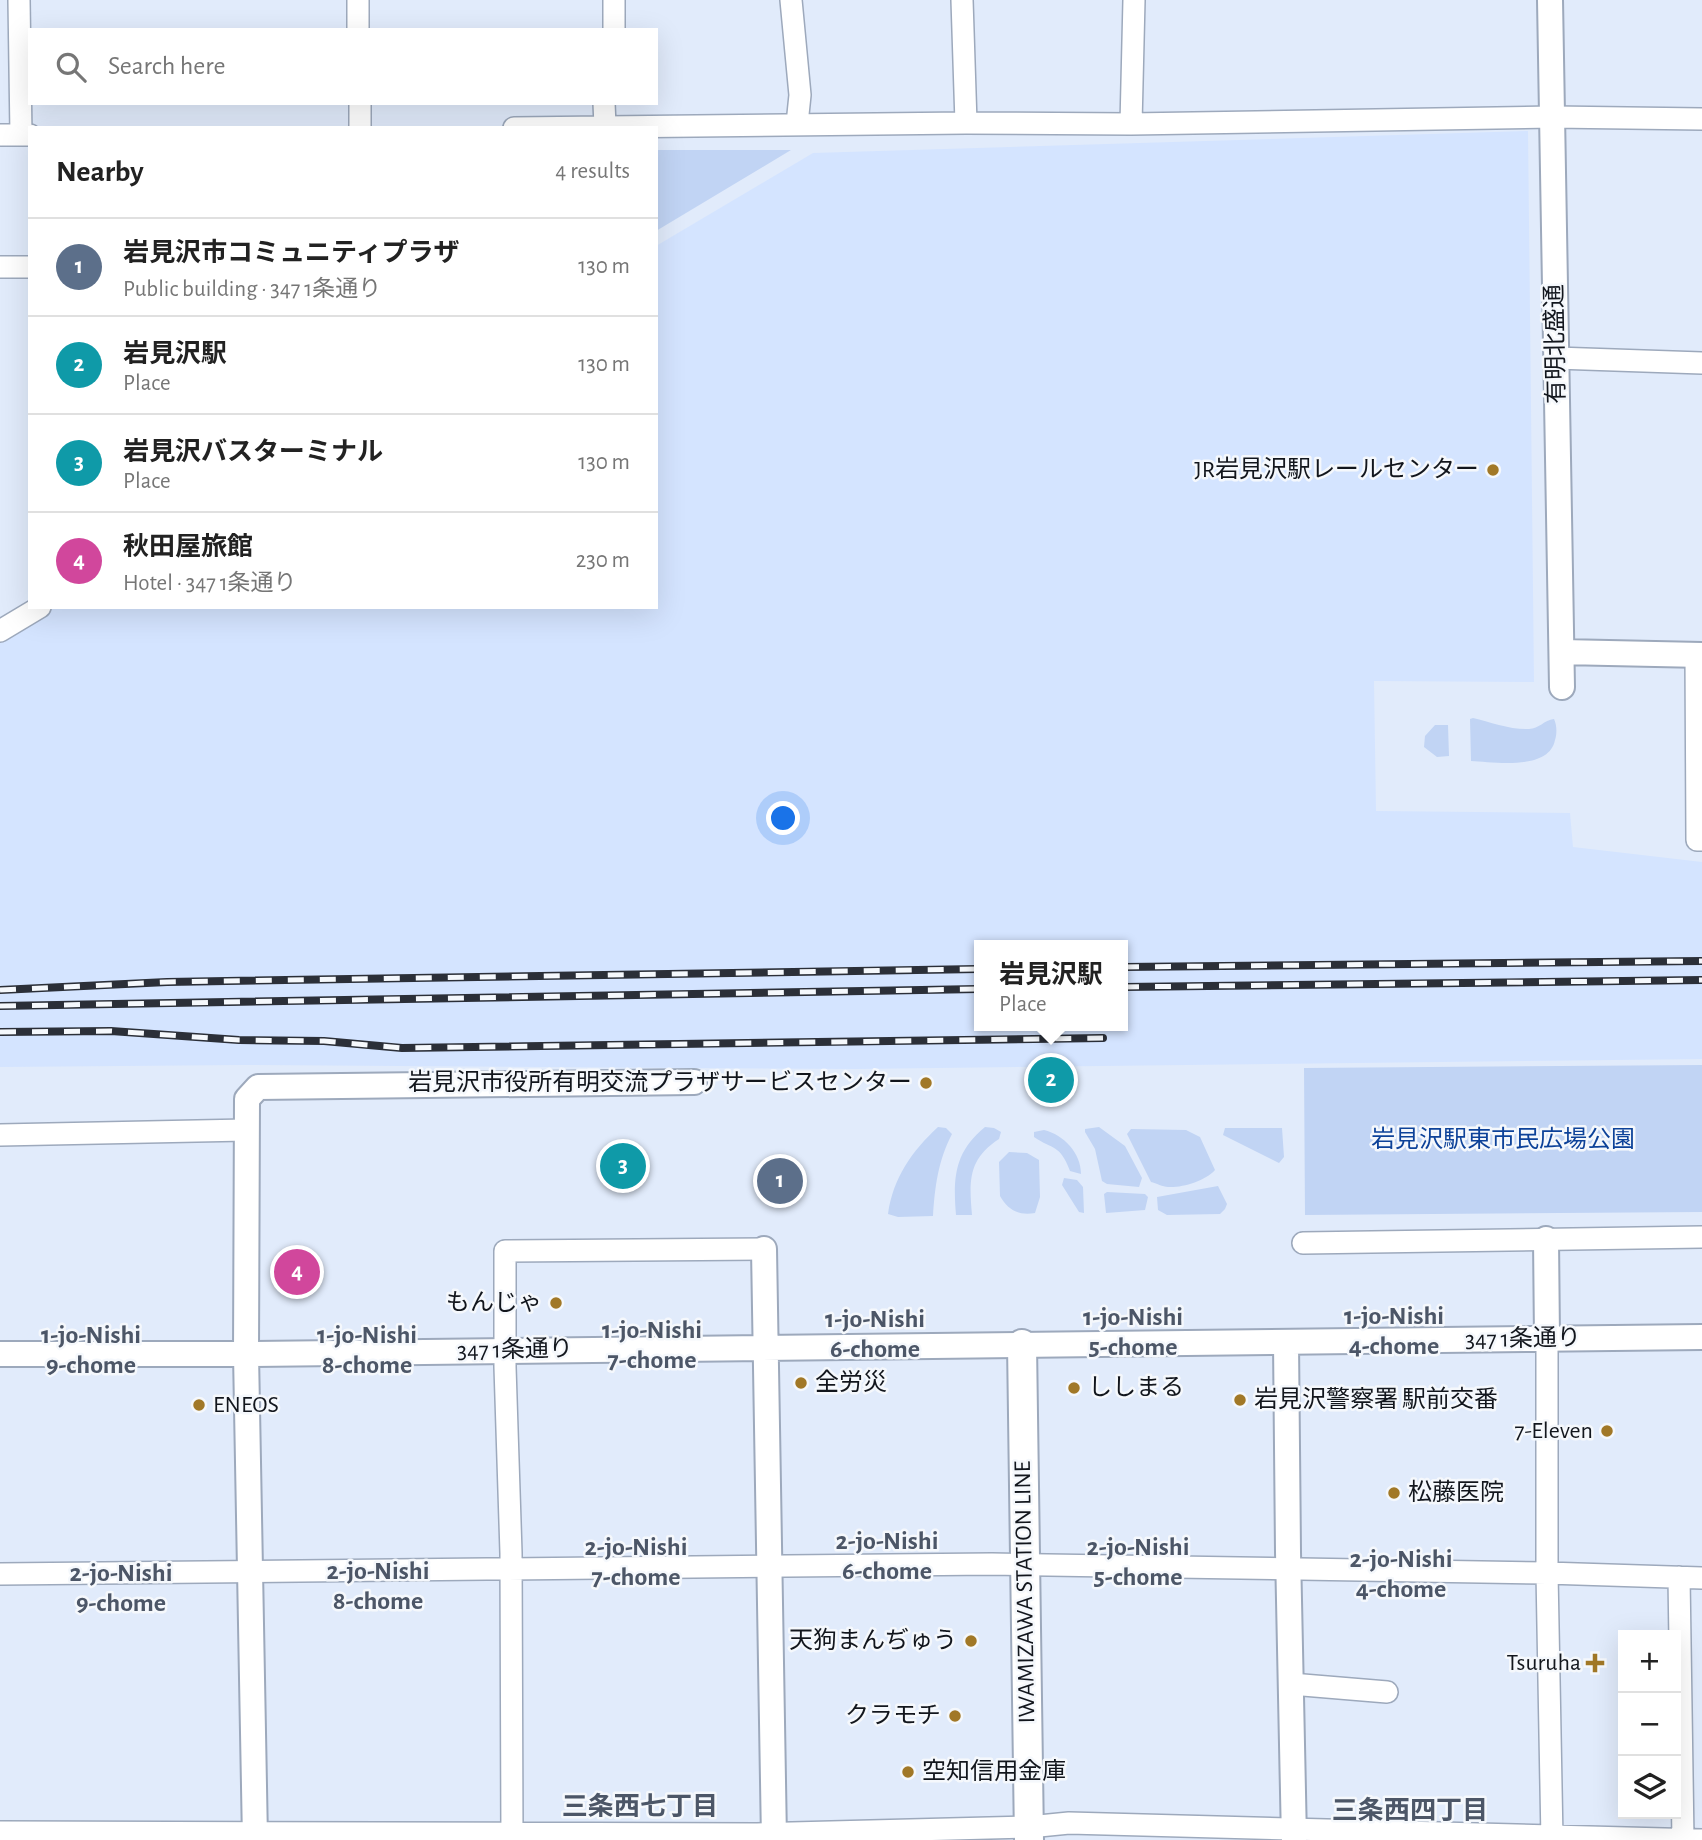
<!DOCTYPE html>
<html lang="en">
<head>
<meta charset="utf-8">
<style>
  :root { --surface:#fff; --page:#f6f6f6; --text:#222; --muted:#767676; --line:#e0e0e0; --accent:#a17827 }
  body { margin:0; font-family:"Alegreya Sans","Noto Sans JP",sans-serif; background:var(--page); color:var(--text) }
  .controls { position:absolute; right:21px; bottom:21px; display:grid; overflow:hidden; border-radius:0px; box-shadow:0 7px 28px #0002 }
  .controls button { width:63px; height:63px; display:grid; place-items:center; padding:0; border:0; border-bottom:2px solid var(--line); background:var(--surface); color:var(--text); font:35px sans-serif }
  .you { position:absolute; left:784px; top:819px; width:24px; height:24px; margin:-18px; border:5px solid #fff; border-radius:50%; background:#1a73e8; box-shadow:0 0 0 10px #1a73e833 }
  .badge { display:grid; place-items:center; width:46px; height:46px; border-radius:50%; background:var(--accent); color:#fff; font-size:23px; font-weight:700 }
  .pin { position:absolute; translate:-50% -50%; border:4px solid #fff; box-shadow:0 2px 7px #0006 }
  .popup { position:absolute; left:974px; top:940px; width:154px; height:91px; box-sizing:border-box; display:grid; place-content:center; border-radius:0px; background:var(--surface); filter:drop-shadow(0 2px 5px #0005); font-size:23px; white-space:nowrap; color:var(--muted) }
  .popup b { font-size:26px; color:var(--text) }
  .popup::after { content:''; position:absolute; left:50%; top:100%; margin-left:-14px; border:14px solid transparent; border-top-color:var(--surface) }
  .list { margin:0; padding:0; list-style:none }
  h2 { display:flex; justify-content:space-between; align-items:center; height:91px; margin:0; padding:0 28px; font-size:30px }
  h2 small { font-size:23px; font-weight:400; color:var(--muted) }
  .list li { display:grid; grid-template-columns:46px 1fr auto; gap:21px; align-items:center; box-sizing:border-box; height:98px; padding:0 28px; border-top:2px solid var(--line) }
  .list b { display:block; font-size:26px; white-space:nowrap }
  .list p { margin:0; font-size:23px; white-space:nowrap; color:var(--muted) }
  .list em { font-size:23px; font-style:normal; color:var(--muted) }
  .icon { flex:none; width:38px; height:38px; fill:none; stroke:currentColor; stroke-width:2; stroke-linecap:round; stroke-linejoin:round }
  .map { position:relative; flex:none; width:1702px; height:1840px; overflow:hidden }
  .search { position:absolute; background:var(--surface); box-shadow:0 7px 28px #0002; left:28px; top:28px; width:630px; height:77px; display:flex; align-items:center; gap:18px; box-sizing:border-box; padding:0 24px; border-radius:0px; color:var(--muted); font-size:26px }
  .panel { position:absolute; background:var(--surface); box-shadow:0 7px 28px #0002; left:28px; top:126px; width:630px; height:483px; border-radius:0px }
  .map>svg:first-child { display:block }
  .built { fill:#d4e4ff; fill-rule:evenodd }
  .green { fill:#c1d4f4 }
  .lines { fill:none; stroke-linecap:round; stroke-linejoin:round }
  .minor-casing { stroke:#9da9bc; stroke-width:24 }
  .tertiary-casing { stroke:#9da9bc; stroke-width:28 }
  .secondary-casing { stroke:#9da9bc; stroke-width:32 }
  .minor { stroke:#fff; stroke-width:21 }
  .tertiary { stroke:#fff; stroke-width:24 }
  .secondary { stroke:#fff; stroke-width:28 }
  .rail-casing { stroke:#2b2f38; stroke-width:8 }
  .rail { stroke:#f5f8fc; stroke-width:5; stroke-dasharray:16; stroke-linecap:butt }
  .poi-dot { fill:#a17827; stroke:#f5f8fc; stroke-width:2.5 }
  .labels { text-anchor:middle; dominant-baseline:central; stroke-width:5; stroke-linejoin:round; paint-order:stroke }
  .street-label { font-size:24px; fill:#12161d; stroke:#f5f8fc }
  .poi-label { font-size:24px; fill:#12161d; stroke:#f5f8fc; text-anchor:end }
  .park-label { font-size:24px; fill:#0d4299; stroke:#f5f8fc }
  .neighbourhood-label { font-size:26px; font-weight:bold; fill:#4c5667; stroke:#f5f8fc }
</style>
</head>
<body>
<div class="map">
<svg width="1702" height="1840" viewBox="0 0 1702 1840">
  <rect width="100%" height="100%" fill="#e1ebfb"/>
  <path class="built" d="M1528,131l6,551 -160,-1 2,130 194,2 3,34 129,15v197l-846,10 -613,-4 -243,2v-431l48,-29h608v-361l157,-93zM979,945h144v81h-144z"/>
  <path class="green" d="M656,150h135l-135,81z
    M1473,718c17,4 38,12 56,11 10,0 15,-9 25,-10 3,6 3,15 1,21 -6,31 -61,22 -84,21l-1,-42z
    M1435,725h13l1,31 -12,1 -13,-10 1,-11z
    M1702,1065v147l-397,3 -1,-147z
    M938,1127l8,1 6,6c-14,27 -17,52 -19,82l-35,1 -10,-3c5,-36 24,-63 50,-87z
    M985,1127l9,1 7,4 -2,7c-31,20 -30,42 -27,76h-16c-3,-36 -2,-63 29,-88z
    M1099,1127l26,19 17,32 -3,9 -32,-3 -5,-3 -7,-32 -10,-17v-3z
    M1225,1128h57l2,29 -5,6 -56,-28z
    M1131,1129l55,1 14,7 15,33c-10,11 -33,18 -47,17 -5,0 -12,-4 -17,-5l-24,-48z
    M1044,1130c20,5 37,23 37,44l-11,-3c-10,-27 -17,-21 -36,-34v-5z
    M1009,1152l18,1 12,7 1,37 -5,16c-16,3 -27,-3 -35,-17l-1,-34z
    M1064,1178l13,2 6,7 1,26 -5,-1 -17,-27z
    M1218,1186l9,18 -2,5 -5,5 -53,1 -9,-5 -1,-13z
    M1107,1192l38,2 3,3 -3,13 -39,3 -2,-19z"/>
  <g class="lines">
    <defs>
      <path id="minor" d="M19,0l2,135
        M358,0v30
        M614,0v30
        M791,0l9,95 -3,29
        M962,0l4,123
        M360,103v25
        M604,103l1,23
        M1131,124l3,-124
        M514,128l452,-5 165,1 422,-7 149,2
        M0,135h30
        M0,267h30
        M1556,358l146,5
        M0,631l40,-24
        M1696,655l1,185h5
        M0,1135l246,-5
        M1303,1243l399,-6
        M1547,1339v234l5,267
        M0,1574l992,-10 555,9 155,5
        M1679,1577l4,263
        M1291,1684l96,8
        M0,1832l757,2 272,-7 40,-4 633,17
        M512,1840l-1,-287 -6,-186v-116l259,-2"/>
      <path id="tertiary" d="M1550,0l12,687
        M1562,652l140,3
        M1546,1239l1,100
        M764,1249l10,591
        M1286,1342l2,210 6,288
        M0,1354h246l1456,-17
        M255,1840l-9,-486 1,-255 11,-12 436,-5"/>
      <path id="secondary" d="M1022,1344l7,496"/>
    </defs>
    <use href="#minor" class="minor-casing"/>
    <use href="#tertiary" class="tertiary-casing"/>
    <use href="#secondary" class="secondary-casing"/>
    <use href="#minor" class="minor"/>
    <use href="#tertiary" class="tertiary"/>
    <use href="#secondary" class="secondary"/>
    <defs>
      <path id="rail" d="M1123,967l579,-6
        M1123,987l579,-7
        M0,990l167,-8 812,-13
        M0,1006l979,-17
        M0,1032l111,-1 128,9 85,1 78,7 701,-10"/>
    </defs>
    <use href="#rail" class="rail-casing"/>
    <use href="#rail" class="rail"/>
  </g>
  <g class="poi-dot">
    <circle cx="1493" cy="470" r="7"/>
    <circle cx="926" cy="1083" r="7"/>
    <circle cx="556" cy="1303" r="7"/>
    <circle cx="801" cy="1383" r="7"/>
    <circle cx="1074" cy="1388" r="7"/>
    <circle cx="1240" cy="1400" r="7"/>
    <circle cx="199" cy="1405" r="7"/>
    <circle cx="1607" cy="1431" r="7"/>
    <circle cx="1394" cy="1493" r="7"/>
    <circle cx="971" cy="1641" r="7"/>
    <path d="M1591.5 1652.5h7v7h7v7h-7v7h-7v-7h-7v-7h7z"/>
    <circle cx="955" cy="1716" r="7"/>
    <circle cx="908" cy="1772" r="7"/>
  </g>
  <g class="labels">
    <g class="street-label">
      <text transform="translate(1556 344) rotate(-91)">有明北盛通</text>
      <text transform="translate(1523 1339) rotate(-1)">347 1条通り</text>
      <text transform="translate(515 1350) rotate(-1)">347 1条通り</text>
      <text transform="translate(1025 1592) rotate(-91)">IWAMIZAWA STATION LINE</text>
    </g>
    <g class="poi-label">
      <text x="1479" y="470">JR岩見沢駅レールセンター</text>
      <text x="912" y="1083">岩見沢市役所有明交流プラザサービスセンター</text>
      <text x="542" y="1303">もんじゃ</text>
      <text x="815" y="1383" text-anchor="start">全労災</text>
      <text x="1088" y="1388" text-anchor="start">ししまる</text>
      <text x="1254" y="1400" text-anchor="start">岩見沢警察署 駅前交番</text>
      <text x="213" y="1405" text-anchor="start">ENEOS</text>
      <text x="1593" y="1431">7-Eleven</text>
      <text x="1408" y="1493" text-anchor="start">松藤医院</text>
      <text x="957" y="1641">天狗まんぢゅう</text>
      <text x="1581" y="1663">Tsuruha</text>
      <text x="941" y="1716">クラモチ</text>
      <text x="922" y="1772" text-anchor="start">空知信用金庫</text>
    </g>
    <g class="park-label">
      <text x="1503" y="1140">岩見沢駅東市民広場公園</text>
    </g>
    <g class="neighbourhood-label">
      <text x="1394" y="1316">1-jo-Nishi<tspan x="1394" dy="30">4-chome</tspan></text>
      <text x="1133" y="1317">1-jo-Nishi<tspan x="1133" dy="30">5-chome</tspan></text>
      <text x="875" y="1319">1-jo-Nishi<tspan x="875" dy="30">6-chome</tspan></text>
      <text x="652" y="1330">1-jo-Nishi<tspan x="652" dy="30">7-chome</tspan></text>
      <text x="91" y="1335">1-jo-Nishi<tspan x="91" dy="30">9-chome</tspan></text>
      <text x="367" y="1335">1-jo-Nishi<tspan x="367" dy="30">8-chome</tspan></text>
      <text x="887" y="1541">2-jo-Nishi<tspan x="887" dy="30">6-chome</tspan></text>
      <text x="636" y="1547">2-jo-Nishi<tspan x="636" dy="30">7-chome</tspan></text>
      <text x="1138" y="1547">2-jo-Nishi<tspan x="1138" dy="30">5-chome</tspan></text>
      <text x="1401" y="1559">2-jo-Nishi<tspan x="1401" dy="30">4-chome</tspan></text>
      <text x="378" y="1571">2-jo-Nishi<tspan x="378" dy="30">8-chome</tspan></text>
      <text x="121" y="1573">2-jo-Nishi<tspan x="121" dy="30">9-chome</tspan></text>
      <text x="640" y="1807">三条西七丁目</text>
      <text x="1410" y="1811">三条西四丁目</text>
    </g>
  </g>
</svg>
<div class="controls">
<button>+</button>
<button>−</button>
<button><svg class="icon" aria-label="layers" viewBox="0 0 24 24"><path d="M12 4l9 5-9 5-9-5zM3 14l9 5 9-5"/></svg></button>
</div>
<div class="you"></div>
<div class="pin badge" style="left:780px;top:1181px;background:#5c6f8a">1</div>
<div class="pin badge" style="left:1051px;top:1080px;background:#0f9aa8">2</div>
<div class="popup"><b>岩見沢駅</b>Place</div>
<div class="pin badge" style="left:623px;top:1166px;background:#0f9aa8">3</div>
<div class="pin badge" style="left:297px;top:1272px;background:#d1479c">4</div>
<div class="search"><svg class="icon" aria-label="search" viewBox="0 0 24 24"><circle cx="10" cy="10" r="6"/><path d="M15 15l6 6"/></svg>Search here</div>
<section class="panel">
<h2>Nearby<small>4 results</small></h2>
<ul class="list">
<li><span class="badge" style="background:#5c6f8a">1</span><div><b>岩見沢市コミュニティプラザ</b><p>Public building · 347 1条通り</p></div><em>130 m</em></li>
<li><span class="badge" style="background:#0f9aa8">2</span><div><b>岩見沢駅</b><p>Place</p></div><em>130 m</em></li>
<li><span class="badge" style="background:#0f9aa8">3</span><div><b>岩見沢バスターミナル</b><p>Place</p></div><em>130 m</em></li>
<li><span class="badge" style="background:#d1479c">4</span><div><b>秋田屋旅館</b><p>Hotel · 347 1条通り</p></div><em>230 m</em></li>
</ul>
</section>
</div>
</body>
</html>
